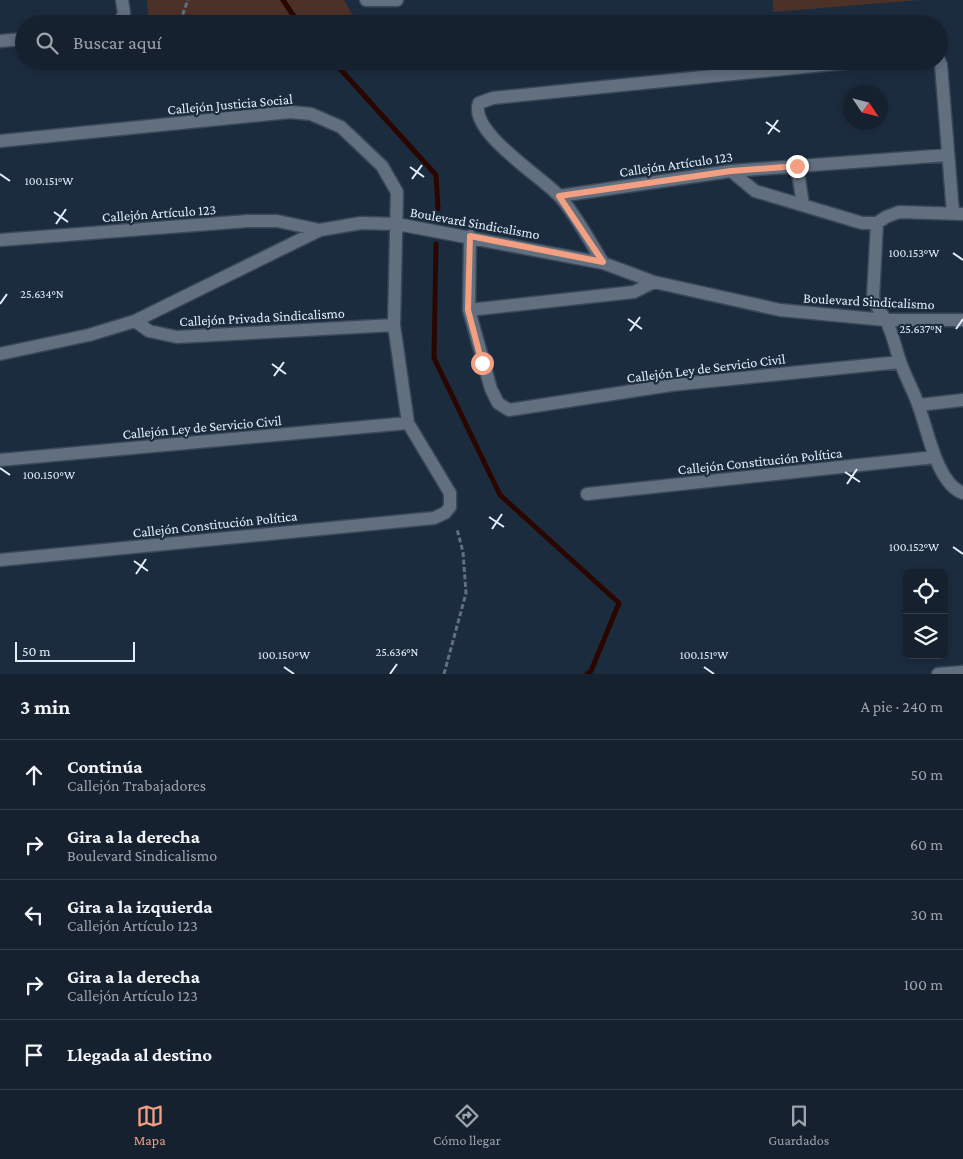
<!DOCTYPE html>
<html lang="es">
<head>
<meta charset="utf-8">
<style>
  :root { --surface:#15212f; --page:#1e2937; --text:#f1f3f6; --muted:#9da3aa; --line:#343e4b; --accent:#f39f82 }
  body { margin:0; font-family:"Crimson Pro",serif; background:var(--page); color:var(--text) }
  .controls { position:absolute; right:15px; bottom:15px; display:grid; overflow:hidden; border-radius:8px; box-shadow:0 2px 8px #0003 }
  .controls button { width:45px; height:45px; display:grid; place-items:center; padding:0; border:0; border-bottom:1px solid var(--line); background:var(--surface); color:var(--text); font:25px sans-serif }
  .compass { position:absolute; left:843px; top:85px; width:45px; height:45px; border-radius:50%; background:var(--surface); box-shadow:0 2px 8px #0003; rotate:125deg }
  .scale { position:absolute; left:15px; bottom:12px; width:120px; box-sizing:border-box; padding-left:5px; border:2px solid #e3eefa; border-top:0; font-size:14px; line-height:18px; white-space:nowrap; color:#e3eefa; -webkit-text-stroke:4px #1c2c3f; paint-order:stroke }
  .stop { position:absolute; width:15px; height:15px; margin:-11px; border:4px solid #f39f82; border-radius:50%; background:#fff }
  .stop.end { background:#f39f82; border-color:#fff; box-shadow:0 1px 5px #0008 }
  .list { margin:0; padding:0; list-style:none }
  h2 { display:flex; justify-content:space-between; align-items:center; height:65px; margin:0; padding:0 20px; font-size:21px }
  h2 small { font-size:16px; font-weight:400; color:var(--muted) }
  .list li { display:grid; grid-template-columns:32px 1fr auto; gap:15px; align-items:center; box-sizing:border-box; height:70px; padding:0 20px; border-top:1px solid var(--line) }
  .list b { display:block; font-size:19px; white-space:nowrap }
  .list p { margin:0; font-size:16px; white-space:nowrap; color:var(--muted) }
  .list em { font-size:16px; font-style:normal; color:var(--muted) }
  .icon { flex:none; width:28px; height:28px; fill:none; stroke:currentColor; stroke-width:2; stroke-linecap:round; stroke-linejoin:round }
  .map { position:relative; flex:none; width:963px; height:674px; overflow:hidden }
  .search { position:absolute; background:var(--surface); box-shadow:0 2px 8px #0003; left:15px; right:15px; top:15px; height:55px; display:flex; align-items:center; gap:12px; box-sizing:border-box; padding:0 18px; border-radius:28px; color:var(--muted); font-size:19px }
  .sheet { height:415px; background:var(--surface) }
  nav { display:flex; justify-content:space-around; align-items:center; box-sizing:border-box; height:70px; border-top:1px solid var(--line); background:var(--surface); font-size:14px; color:var(--muted) }
  nav a { display:grid; justify-items:center; gap:2px }
  nav .on { color:var(--accent) }
  .map>svg:first-child { display:block }
  .green { fill:#4c3128 }
  .lines { fill:none; stroke-linecap:round; stroke-linejoin:round }
  .stream { stroke:#290700; stroke-width:5 }
  .minor-casing { stroke:#384759; stroke-width:15 }
  .path { stroke:#616f80; stroke-width:3; stroke-dasharray:5 2.5; stroke-linecap:butt }
  .minor { stroke:#626f7e; stroke-width:12 }
  .route { stroke:#f39f82; stroke-width:6 }
  .ticks { fill:none; stroke:#e3eefa; stroke-width:2 }
  .labels { text-anchor:middle; dominant-baseline:central; stroke-width:4.5; stroke-linejoin:round; paint-order:stroke }
  .street-label { font-size:14px; fill:#e3eefa; stroke:#1c2c3f }
  .ticks-label { font-size:12px; text-anchor:middle; fill:#e3eefa; stroke:#1c2c3f; stroke-width:4.5; stroke-linejoin:round; paint-order:stroke }
</style>
</head>
<body>
<div class="map">
<svg width="963" height="674" viewBox="0 0 963 674">
  <rect width="100%" height="100%" fill="#1c2c3f"/>
  <path class="green" d="M147,0h197l14,24h-209z
    M773,0h147l-147,12z"/>
  <g class="lines">
    <path class="stream" d="M283,0l16,24
      M333,61l103,114 2,34
      M436,244l-2,114 66,137 119,108 -28,68 -4,3"/>
    <defs>
      <path id="minor" d="M366,0h31
        M119,24l5,-11 -2,-13
        M0,41l24,-2
        M939,60l2,5 12,148
        M0,141l290,-29 21,2 30,13 41,39 15,26 -3,133 14,98 42,70v14l-5,6 -11,5 -434,42
        M797,166l6,39
        M731,171l24,20 107,32h15l9,-6 13,-5 64,2
        M559,196l172,-25 217,-16
        M877,223l-4,75c4,11 9,14 13,23 7,12 9,27 14,40 5,16 14,30 19,46 9,24 18,77 44,86
        M470,236l-1,74 22,79 7,14 11,7 162,-25 229,-23
        M0,240l248,-19h29l43,9
        M603,263c-13,-22 -26,-46 -42,-65 -17,-20 -93,-66 -82,-95l14,-5 370,-37
        M469,310l165,-18 20,-10
        M135,321l14,10 28,6 217,-12
        M0,354l89,-19 46,-14 185,-91 41,-7 36,1 206,39 51,19 126,28 106,10h77
        M919,405l44,-5
        M0,460l408,-37
        M587,494l348,-37
        M938,674l25,-2"/>
    </defs>
    <use href="#minor" class="minor-casing"/>
    <path class="path" d="M172,24l9,-5 7,-19
      M444,674l22,-81 -3,-41 -6,-23"/>
    <use href="#minor" class="minor"/>
  </g>
  <g class="lines">
    <path class="route" d="M482,363l-14,-53 2,-74 133,26 -44,-66 172,-25 66,-5"/>
  </g>
  <path class="ticks" d="M766,122l14,10M768,134l10,-14M410,167l14,10M0,174l10,7M412,179l10,-14M54,212l14,10M56,224l10,-15M953,253l10,7M0,304l7,-10M628,319l14,10M956,329l7,-10M630,331l10,-14M272,364l14,10M274,376l10,-14M0,468l10,7M845,472l15,10M847,484l10,-15M489,517l15,10M492,529l10,-15M953,547l10,7M134,561l14,10M136,574l10,-15M284,667l10,7M704,667l10,7M390,674l7,-10"/>
  <g class="labels">
    <g class="street-label">
      <text transform="translate(230 104) rotate(-5)">Callejón Justicia Social</text>
      <text transform="translate(676 164) rotate(-8)">Callejón Artículo 123</text>
      <text transform="translate(159 213) rotate(-4)">Callejón Artículo 123</text>
      <text transform="translate(475 223) rotate(10)">Boulevard Sindicalismo</text>
      <text transform="translate(869 301) rotate(3)">Boulevard Sindicalismo</text>
      <text transform="translate(262 317) rotate(-3)">Callejón Privada Sindicalismo</text>
      <text transform="translate(706 368) rotate(-7)">Callejón Ley de Servicio Civil</text>
      <text transform="translate(202 427) rotate(-5)">Callejón Ley de Servicio Civil</text>
      <text transform="translate(760 461) rotate(-6)">Callejón Constitución Política</text>
      <text transform="translate(215 524) rotate(-6)">Callejón Constitución Política</text>
    </g>
  </g>
  <g class="ticks-label">
    <text x="49" y="185">100.151°W</text>
    <text x="914" y="257">100.153°W</text>
    <text x="42" y="298">25.634°N</text>
    <text x="921" y="333">25.637°N</text>
    <text x="49" y="479">100.150°W</text>
    <text x="914" y="551">100.152°W</text>
    <text x="397" y="656">25.636°N</text>
    <text x="284" y="659">100.150°W</text>
    <text x="704" y="659">100.151°W</text>
  </g>
</svg>
<div class="controls">
<button><svg class="icon" aria-label="locate" viewBox="0 0 24 24"><circle cx="12" cy="12" r="6"/><path d="M12 2v4M12 18v4M2 12h4M18 12h4"/></svg></button>
<button><svg class="icon" aria-label="layers" viewBox="0 0 24 24"><path d="M12 4l9 5-9 5-9-5zM3 14l9 5 9-5"/></svg></button>
</div>
<svg class="compass" viewBox="-18 -18 36 36"><path d="M0-13l5 13h-10z" fill="#e53935"/><path d="M0 13l5-13h-10z" fill="#9da3aa"/></svg>
<div class="scale">50 m</div>
<div class="stop" style="left:482px;top:363px"></div>
<div class="stop end" style="left:797px;top:166px"></div>
<div class="search"><svg class="icon" aria-label="search" viewBox="0 0 24 24"><circle cx="10" cy="10" r="6"/><path d="M15 15l6 6"/></svg>Buscar aquí</div>
</div>
<section class="sheet">
<h2>3 min<small>A pie · 240 m</small></h2>
<ul class="list">
<li><svg class="icon" aria-label="ahead" viewBox="0 0 24 24"><path d="M12 20V5M6 11l6-6 6 6"/></svg><div><b>Continúa</b><p>Callejón Trabajadores</p></div><em>50 m</em></li>
<li><svg class="icon" aria-label="right" viewBox="0 0 24 24"><path d="M7 20v-9h11M14 6l5 5-5 5"/></svg><div><b>Gira a la derecha</b><p>Boulevard Sindicalismo</p></div><em>60 m</em></li>
<li><svg class="icon" aria-label="left" viewBox="0 0 24 24"><path d="M17 20v-9H6M10 6l-5 5 5 5"/></svg><div><b>Gira a la izquierda</b><p>Callejón Artículo 123</p></div><em>30 m</em></li>
<li><svg class="icon" aria-label="right" viewBox="0 0 24 24"><path d="M7 20v-9h11M14 6l5 5-5 5"/></svg><div><b>Gira a la derecha</b><p>Callejón Artículo 123</p></div><em>100 m</em></li>
<li><svg class="icon" aria-label="arrive" viewBox="0 0 24 24"><path d="M6 21V4h12l-3 4 3 4H6"/></svg><div><b>Llegada al destino</b></div></li>
</ul>
</section>
<nav>
<a class="on"><svg class="icon" aria-label="map" viewBox="0 0 24 24"><path d="M3 6l6-2 6 2 6-2v14l-6 2-6-2-6 2zM9 4v14M15 6v14"/></svg>Mapa</a>
<a><svg class="icon" aria-label="directions" viewBox="0 0 24 24"><path d="M12 3l9 9-9 9-9-9zM9 14v-3h6M13 9l2 2-2 2"/></svg>Cómo llegar</a>
<a><svg class="icon" aria-label="saved" viewBox="0 0 24 24"><path d="M7 4h10v16l-5-4-5 4z"/></svg>Guardados</a>
</nav>
</body>
</html>
